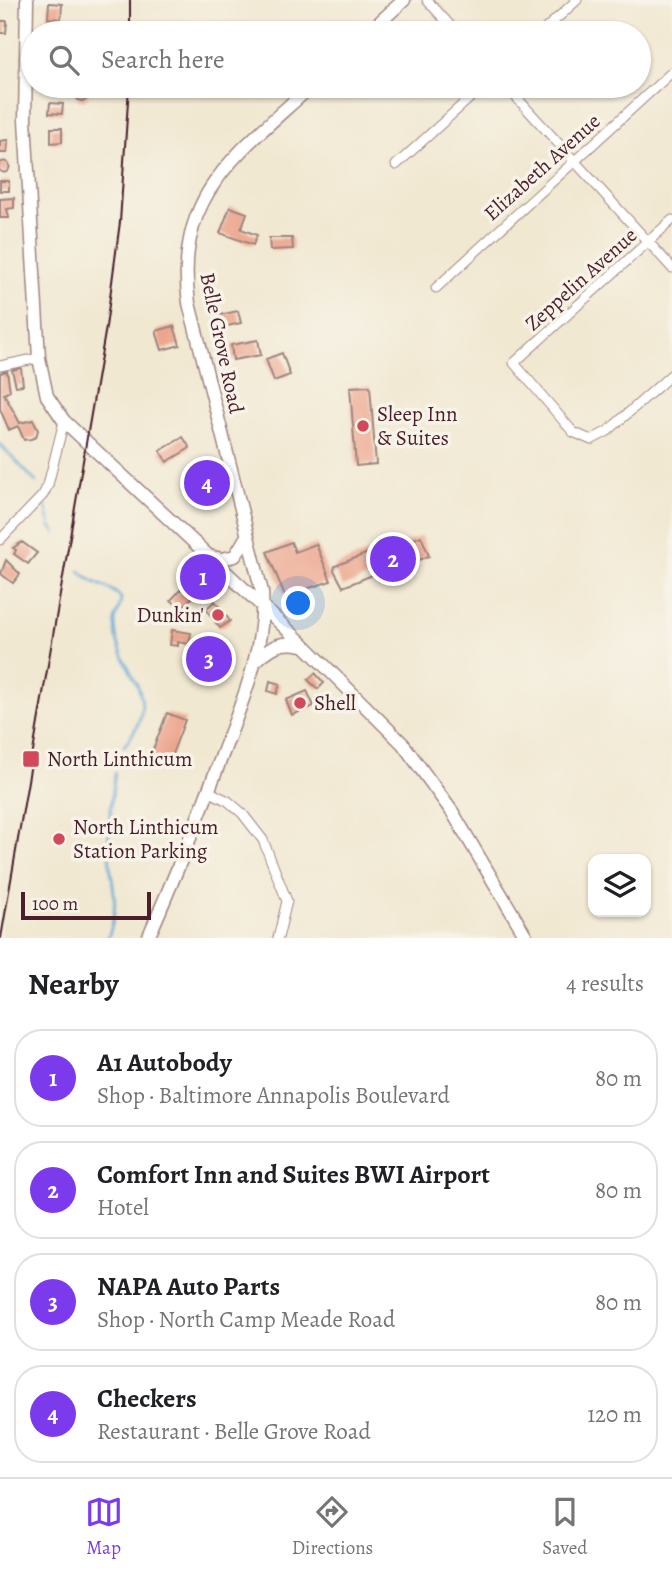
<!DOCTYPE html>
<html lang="en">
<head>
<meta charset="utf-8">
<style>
  :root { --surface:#fff; --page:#f2f2f2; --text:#202124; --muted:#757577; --line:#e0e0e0; --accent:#7c3aed }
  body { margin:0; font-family:Alegreya,serif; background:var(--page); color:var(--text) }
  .controls { position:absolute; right:21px; bottom:21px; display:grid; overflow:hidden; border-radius:14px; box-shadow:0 2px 5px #0004 }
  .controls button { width:63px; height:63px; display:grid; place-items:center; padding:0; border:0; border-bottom:2px solid var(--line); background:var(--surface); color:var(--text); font:35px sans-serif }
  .scale { position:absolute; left:21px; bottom:18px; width:130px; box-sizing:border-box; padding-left:7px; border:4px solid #4a1f2b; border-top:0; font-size:19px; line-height:24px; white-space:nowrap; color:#4a1f2b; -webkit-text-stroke:5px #f7f3e8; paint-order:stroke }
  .you { position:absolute; left:299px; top:604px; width:24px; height:24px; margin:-18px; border:5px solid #fff; border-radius:50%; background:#1a73e8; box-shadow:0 0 0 10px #1a73e833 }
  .badge { display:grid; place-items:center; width:46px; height:46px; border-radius:50%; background:var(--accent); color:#fff; font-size:23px; font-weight:700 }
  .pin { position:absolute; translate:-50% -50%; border:4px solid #fff; box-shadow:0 2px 7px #0006 }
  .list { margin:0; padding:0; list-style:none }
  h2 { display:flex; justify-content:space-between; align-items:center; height:91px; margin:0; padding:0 28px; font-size:30px }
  h2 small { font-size:23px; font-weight:400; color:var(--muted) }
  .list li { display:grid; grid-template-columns:46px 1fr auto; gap:21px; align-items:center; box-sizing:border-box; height:98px; margin:0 14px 14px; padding:0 14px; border:2px solid var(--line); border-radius:28px }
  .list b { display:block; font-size:26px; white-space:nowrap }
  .list p { margin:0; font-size:23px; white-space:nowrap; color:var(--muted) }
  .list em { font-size:23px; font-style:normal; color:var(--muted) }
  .icon { flex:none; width:38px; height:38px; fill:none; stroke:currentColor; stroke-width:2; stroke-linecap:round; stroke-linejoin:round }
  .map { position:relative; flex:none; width:672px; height:938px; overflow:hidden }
  .search { position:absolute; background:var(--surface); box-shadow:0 2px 5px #0004; left:21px; right:21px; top:21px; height:77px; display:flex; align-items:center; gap:18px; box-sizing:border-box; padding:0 24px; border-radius:38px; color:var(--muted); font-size:26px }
  .sheet { height:539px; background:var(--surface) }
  nav { display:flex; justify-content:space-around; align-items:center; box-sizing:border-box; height:98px; border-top:2px solid var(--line); background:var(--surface); font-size:19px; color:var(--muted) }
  nav a { display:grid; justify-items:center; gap:4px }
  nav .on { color:var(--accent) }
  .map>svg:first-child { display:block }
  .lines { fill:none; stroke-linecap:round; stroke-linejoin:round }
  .stream { stroke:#5ea7d5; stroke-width:2.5 }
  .building { fill:#eda68e }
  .minor-casing { stroke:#9e847e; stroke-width:11 }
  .secondary-casing { stroke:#9e847e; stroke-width:15 }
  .minor { stroke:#fff; stroke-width:9 }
  .secondary { stroke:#fff; stroke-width:12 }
  .tram { stroke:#4a1f2b; stroke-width:2 }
  .poi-dot { fill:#d1495b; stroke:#f7f3e8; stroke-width:2.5 }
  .labels { text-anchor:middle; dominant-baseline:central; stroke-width:7; stroke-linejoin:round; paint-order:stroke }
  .street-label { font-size:21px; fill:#4a1f2b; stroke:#f7f3e8 }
  .poi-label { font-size:21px; fill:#4a1f2b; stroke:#f7f3e8; text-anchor:start }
</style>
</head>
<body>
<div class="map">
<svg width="672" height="938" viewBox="0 0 672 938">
  <rect width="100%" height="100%" fill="#f7f3e8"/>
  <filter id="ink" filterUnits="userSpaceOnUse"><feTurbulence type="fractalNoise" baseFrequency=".0143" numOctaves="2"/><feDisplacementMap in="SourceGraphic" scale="14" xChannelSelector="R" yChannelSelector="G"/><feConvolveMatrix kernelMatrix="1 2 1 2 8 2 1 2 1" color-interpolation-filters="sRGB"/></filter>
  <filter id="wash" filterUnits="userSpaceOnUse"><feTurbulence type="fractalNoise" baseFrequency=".00686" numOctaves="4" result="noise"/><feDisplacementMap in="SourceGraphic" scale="28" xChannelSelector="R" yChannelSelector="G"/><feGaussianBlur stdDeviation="1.57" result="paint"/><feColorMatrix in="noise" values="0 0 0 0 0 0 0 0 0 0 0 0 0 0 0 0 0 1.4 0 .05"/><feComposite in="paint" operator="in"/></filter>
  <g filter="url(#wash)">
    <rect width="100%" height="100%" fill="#f1e8d1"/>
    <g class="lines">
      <path class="stream" d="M0,444l36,38
        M46,507l5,20 5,6
        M80,571c14,16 31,14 41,27 0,10 -7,18 -6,26 2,52 53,67 9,122
        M108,938c13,-39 3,-50 1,-87 -2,-25 3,-53 6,-78"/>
    </g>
    <g id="blocks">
      <path class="building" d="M49,3l13,1 -1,15 -13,-1z
        M0,21h7l-1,12h-6z
        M51,23l15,3 -1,7h-14z
        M76 95a6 6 0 1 1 12 0a6 6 0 1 1-12 0Z
        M50,103l13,1 -1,10 -13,-1z
        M51,128h11v14l-11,1z
        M8,140l-1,13h-7v-12z
        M-1.5 167a5.5 5.5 0 1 1 11 0a5.5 5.5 0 1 1-11 0Z
        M0,181h9v10h-9z
        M14,198v10l-7,1 2,9h-9v-19z
        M230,207l17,6 -6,16 16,6 -4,10 -33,-12z
        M269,238h23l1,11 -23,1z
        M238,311l3,12 -23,5 -3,-12z
        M174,326l6,19 -18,5 -6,-19z
        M258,340l3,15 -28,5 -2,-15z
        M282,353l8,22 -16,6 -8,-22z
        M21,368l2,17 -7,1 -4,-16z
        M7,371l3,20 -6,3 16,29 13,-3 5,10 -2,7 -5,2 -7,1 -6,-14 -9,4 -9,-21v-36z
        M370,386l6,78 -20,2 -6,-79z
        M183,437l7,11 -23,14 -7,-11z
        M206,471l6,23 -5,1 -5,-22z
        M421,536l8,20 -52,21 -2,-3 -32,13 -9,-17 1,-4 38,-15 2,4z
        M22,542l15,11 -9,11 -14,-10 2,-4 -3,-2z
        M291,542l4,10 21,-8 15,37 -46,15 -18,-44z
        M6,560l14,14 -7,9 -12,-9z
        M203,566l10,9 -32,34 -10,-9z
        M215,601l15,20 -10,7 -14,-19z
        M172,630l19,3 -2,11 -11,-2v4l-8,-1z
        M200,650l21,4 -3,14 -21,-4z
        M315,673l9,10 -6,6 -10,-9z
        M270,681l10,3 -3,10 -9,-3z
        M307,691l7,15 -22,9 -6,-15z
        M167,713l18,7 -18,47 -18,-7z"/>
    </g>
  </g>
  <g filter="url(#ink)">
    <use href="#blocks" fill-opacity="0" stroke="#9e847e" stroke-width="2"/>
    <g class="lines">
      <defs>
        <path id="minor" d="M427,0l30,33
          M174,33h107
          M541,33l36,-33
          M293,86l8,10
          M506,86l166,182
          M396,165l87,-79
          M672,220l-158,143 59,69 18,8 17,-9 64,-57
          M436,288l236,-216
          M0,366l39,-8
          M0,540l43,-45 5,-10 16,-64
          M208,791l20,10 14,12 21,27 24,61 -9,37"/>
        <path id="secondary" d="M27,0l-2,120 14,238 8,38 17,25 241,225 98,98 50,69 74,125
          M368,33l36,-33
          M208,556l14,3 13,-3 12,-20
          M254,662c17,-15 26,-22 48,-17
          M148,938c26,-59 50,-119 73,-180 19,-51 45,-109 41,-166l-73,-289c-16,-109 51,-151 122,-217"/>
      </defs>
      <use href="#minor" class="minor-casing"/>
      <use href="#secondary" class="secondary-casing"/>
      <use href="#minor" class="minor"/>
      <use href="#secondary" class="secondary"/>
      <path class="tram" d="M130,0v33
        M1,938l105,-611 14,-105 9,-136"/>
    </g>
  </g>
  <g class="poi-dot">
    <circle cx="363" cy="426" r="7"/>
    <circle cx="218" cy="615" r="7"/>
    <circle cx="300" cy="703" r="7"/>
    <rect x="22" y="750" width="18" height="18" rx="3.5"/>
    <circle cx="59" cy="839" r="7"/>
  </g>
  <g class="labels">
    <g class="street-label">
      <text transform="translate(542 167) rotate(-42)">Elizabeth Avenue</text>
      <text transform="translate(581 279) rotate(-42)">Zeppelin Avenue</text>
      <text transform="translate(222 343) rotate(78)">Belle Grove Road</text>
    </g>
    <g class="poi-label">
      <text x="377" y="414">Sleep Inn<tspan x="377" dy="24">&amp; Suites</tspan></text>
      <text x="204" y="615" text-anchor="end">Dunkin'</text>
      <text x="314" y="703">Shell</text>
      <text x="47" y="759">North Linthicum</text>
      <text x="73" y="827">North Linthicum<tspan x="73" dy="24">Station Parking</tspan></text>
    </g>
  </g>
</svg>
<div class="controls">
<button><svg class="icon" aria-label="layers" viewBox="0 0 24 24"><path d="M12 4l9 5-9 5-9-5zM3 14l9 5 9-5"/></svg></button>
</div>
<div class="scale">100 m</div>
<div class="you"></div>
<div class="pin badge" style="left:203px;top:577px">1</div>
<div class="pin badge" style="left:393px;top:559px">2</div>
<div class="pin badge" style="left:209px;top:659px">3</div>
<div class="pin badge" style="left:207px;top:483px">4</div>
<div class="search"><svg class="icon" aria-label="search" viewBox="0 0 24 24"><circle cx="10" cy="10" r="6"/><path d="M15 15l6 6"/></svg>Search here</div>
</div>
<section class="sheet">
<h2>Nearby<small>4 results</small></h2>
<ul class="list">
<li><span class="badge">1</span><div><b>A1 Autobody</b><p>Shop · Baltimore Annapolis Boulevard</p></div><em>80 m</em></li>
<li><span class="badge">2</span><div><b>Comfort Inn and Suites BWI Airport</b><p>Hotel</p></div><em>80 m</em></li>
<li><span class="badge">3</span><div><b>NAPA Auto Parts</b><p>Shop · North Camp Meade Road</p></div><em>80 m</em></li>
<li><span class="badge">4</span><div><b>Checkers</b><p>Restaurant · Belle Grove Road</p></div><em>120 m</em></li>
</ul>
</section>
<nav>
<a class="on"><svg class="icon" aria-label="map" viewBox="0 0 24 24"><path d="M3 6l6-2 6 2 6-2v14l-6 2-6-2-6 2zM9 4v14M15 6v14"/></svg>Map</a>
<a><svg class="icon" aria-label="directions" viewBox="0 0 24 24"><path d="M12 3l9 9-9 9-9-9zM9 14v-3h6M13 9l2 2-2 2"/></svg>Directions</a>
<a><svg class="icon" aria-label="saved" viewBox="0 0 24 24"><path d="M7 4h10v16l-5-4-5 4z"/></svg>Saved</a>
</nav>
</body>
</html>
